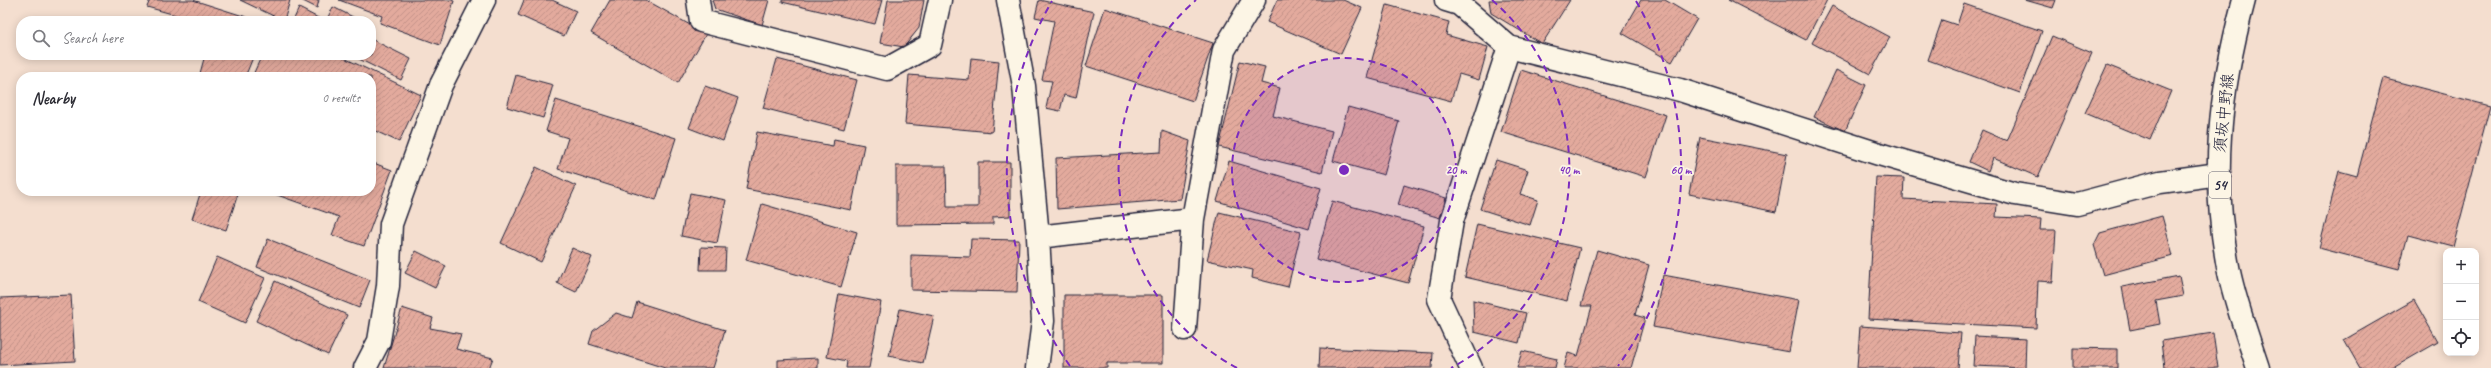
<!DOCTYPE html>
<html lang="en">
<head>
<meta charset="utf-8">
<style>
  :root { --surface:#fff; --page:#f7f7f7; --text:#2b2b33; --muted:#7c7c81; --line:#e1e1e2 }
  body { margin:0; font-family:Caveat,"Klee One",sans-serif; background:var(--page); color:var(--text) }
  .controls { position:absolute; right:12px; bottom:12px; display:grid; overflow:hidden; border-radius:8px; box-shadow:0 2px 10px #0003 }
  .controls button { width:36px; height:36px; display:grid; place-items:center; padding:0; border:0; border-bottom:1px solid var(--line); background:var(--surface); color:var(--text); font:20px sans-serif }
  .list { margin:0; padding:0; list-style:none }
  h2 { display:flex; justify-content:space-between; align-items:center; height:52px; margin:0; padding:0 16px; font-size:17px }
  h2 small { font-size:13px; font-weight:400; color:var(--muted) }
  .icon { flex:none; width:22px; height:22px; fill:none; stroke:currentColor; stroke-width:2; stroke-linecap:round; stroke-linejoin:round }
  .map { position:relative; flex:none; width:2491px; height:368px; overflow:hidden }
  .search { position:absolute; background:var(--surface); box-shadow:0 2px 10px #0003; left:16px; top:16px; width:360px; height:44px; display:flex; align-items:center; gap:10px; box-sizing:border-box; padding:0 14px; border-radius:16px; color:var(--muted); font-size:15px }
  .panel { position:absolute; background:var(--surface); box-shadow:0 2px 10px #0003; left:16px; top:72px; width:360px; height:124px; border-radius:16px }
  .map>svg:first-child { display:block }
  .building { fill:url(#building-hatch); stroke:#22223b }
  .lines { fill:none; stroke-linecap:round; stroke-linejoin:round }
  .minor-casing { stroke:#22223b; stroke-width:25 }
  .primary-casing { stroke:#22223b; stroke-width:25 }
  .minor { stroke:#fcf5e5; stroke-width:22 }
  .primary { stroke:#fcf5e5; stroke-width:22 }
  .ring { fill:none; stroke:#7b2cbf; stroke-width:2; stroke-dasharray:7 5 }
  .labels { text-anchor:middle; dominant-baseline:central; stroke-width:3.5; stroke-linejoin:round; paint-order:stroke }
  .shield { fill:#fcf5e5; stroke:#63616e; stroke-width:1 }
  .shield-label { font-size:15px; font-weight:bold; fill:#22223b }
  .street-label { font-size:16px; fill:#22223b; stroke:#fcf5e5 }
  .centre { fill:#7b2cbf; stroke:#fcf5e5; stroke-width:2 }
  .ring-label { font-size:12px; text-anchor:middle; font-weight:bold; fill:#7b2cbf; stroke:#fcf5e5; stroke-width:3.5; stroke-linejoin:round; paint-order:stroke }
</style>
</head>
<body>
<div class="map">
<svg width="2491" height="368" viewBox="0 0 2491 368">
  <defs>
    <pattern id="building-hatch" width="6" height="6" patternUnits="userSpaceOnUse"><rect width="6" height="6" fill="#e3aa9d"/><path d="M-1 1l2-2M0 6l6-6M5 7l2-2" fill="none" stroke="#c29288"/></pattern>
  </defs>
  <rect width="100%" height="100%" fill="#f4decf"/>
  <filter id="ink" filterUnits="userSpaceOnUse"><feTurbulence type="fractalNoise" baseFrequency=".025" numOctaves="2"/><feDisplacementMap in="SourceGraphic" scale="8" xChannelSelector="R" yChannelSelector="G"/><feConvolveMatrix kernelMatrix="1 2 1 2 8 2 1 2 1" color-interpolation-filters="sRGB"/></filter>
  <g filter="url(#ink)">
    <path class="building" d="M150,0h43l66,21h-62l-50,-14z
      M240,0h50l-6,21z
      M301,0h18l-2,8z
      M339,0h112l3,1 -14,44 -60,-22 2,-7z
      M524,0h28l24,11 -12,25 -46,-21z
      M610,0h36l60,34 -28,49 -87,-50z
      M712,0h57l-7,25 -47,-16z
      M782,0h100l-7,24 -93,-22z
      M888,0h36l-5,28 -15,19 -24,-4z
      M1039,0l55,12 -18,86 -12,-3 -4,16 -14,-3 6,-27 -10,-1 12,-59 -19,-4z
      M1277,0h66l19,8 -21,46 -74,-32z
      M1489,0h81l-28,44 -51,-31z
      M1641,0h24l32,19 -25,43 -50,-29z
      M1728,0h99l-21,40z
      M2025,0h31l-3,8z
      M1964,4l78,27 -22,62 -92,-33 14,-40 15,5z
      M1387,5l62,17 -3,13 42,12 -9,33 -20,-6 -8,27 -84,-23z
      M1832,6l58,31 -20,37 -58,-31z
      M333,7l28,14h-35z
      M299,8l25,13h-31z
      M1105,8l108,35 -20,58 -107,-35z
      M2052,36l40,17 -54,124 -45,-19 -5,13 -19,-9 13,-32 25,11z
      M371,39l40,20 -10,21 -50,-25h20z
      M205,55h49l-9,22h-46z
      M262,55h76l83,40 -22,47 -28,-13v-52h-119z
      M971,58l28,3 -7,71 -87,-8 4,-49 60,5z
      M777,59l80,21 -13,49 -81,-21z
      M1240,61l25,6 -4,16 19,5 -7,28 59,15 -10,41 -103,-25z
      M2107,65l64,26 -21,49 -65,-27z
      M1521,70l145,45 -20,62 -145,-45z
      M1836,70l30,15 -21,46 -31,-14z
      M516,75l37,10 -10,33 -36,-11z
      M2383,78l107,28 -37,141 -45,-12 -9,34 -80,-21 20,-77 18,5z
      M705,86l33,12 -15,43 -34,-13z
      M556,100l120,38 -20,62 -98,-31 10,-31 -22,-7z
      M1348,107l51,14 -15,54 -51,-14z
      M1162,131l28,10 -10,58 -123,10 -1,-51 105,-6z
      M757,132l76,14 1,-7 30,6 -13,65 -105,-21z
      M1700,137l87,17 -11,58 -87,-18z
      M1496,160l32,10 -8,24 18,6 -8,25 -50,-16z
      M1229,161l92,27 -12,41 -92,-28z
      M371,162l21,8 -28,76 -32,-11 7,-18 -73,-26h105z
      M978,162h32v54l-17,1v7l-97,1v-59h50l1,41h31z
      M536,167l40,19 -35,76 -40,-19z
      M1876,177l28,1 -1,21 94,5 -1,13 45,2 -1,11h16l-3,52 -15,-1 -2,47 -168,-9z
      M1404,185l42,13 -6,20 -42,-13z
      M201,191h38l-13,39 -34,-11z
      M690,193l36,7 -9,43 -36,-7z
      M1332,201l92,25 -16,57 -92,-24z
      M762,204l95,28 -16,55 -95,-27z
      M1219,212l82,20 -13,55 -36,-9 1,-8 -46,-10z
      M2162,216l11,40 -70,19 -9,-30 6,-12z
      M1477,224l103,24 -13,53 -102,-24z
      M268,239l102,41 -11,28 -102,-41z
      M971,239l48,1 -2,52 -106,-2v-35l59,2z
      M701,247l25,1 -1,22h-25z
      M572,248l20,9 -16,35 -19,-9z
      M1597,250l52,15 -14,50 10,3 -14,50h-67l4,-15 10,3 14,-50h-11z
      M416,251l30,15 -11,22 -30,-15z
      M217,257l48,21 -20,45 -47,-21z
      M1663,275l136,25 -10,52 -136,-25z
      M2179,276l4,20 -27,5 4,23 -30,6 -8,-43z
      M275,281l72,34 -19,40 -72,-34z
      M839,294l42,8 -12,66h-23l1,-7 -20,-4z
      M71,295l4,66 -75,4v-67z
      M1064,295h99v68h-56v5h-43z
      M1473,300l53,13 -7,30 -45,-11z
      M2414,300l24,42 -45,26h-33l-16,-28z
      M637,302l88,28 -12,38h-48l-76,-24 4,-13 23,-18 16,5z
      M402,308l31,10 -3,10 31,6 -5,15 37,9 -4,10h-105z
      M900,309l34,7 -11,47 -34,-7z
      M1860,326l101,7 -3,35h-101z
      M2213,333l5,35h-54l-3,-27z
      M1975,336l51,3 -1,29 -52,-2z
      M1320,348l113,5 -1,15h-113z
      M2073,348l44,1v19h-44z
      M1522,351l35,8 -2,9h-38z
      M818,358v10h-40v-8z"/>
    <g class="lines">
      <defs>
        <path id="minor" d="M698,0l3,21 186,48 43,-24 10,-45
          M1008,0l16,86 14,151 5,84 -6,47
          M1446,0l13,4 50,43
          M1038,237l155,-18
          M1185,329l8,-110 31,-169 30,-50
          M365,368l14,-27 9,-55 3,-62 50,-139 43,-85
          M1471,368l-32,-69 13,-78 57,-174 171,43 199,64 136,40 62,10 83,-22 59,-8"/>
        <path id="primary" d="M2244,0c-25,94 -34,176 -15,272 7,33 19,65 29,96"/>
      </defs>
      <use href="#minor" class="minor-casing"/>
      <use href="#primary" class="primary-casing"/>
      <use href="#minor" class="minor"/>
      <use href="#primary" class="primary"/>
    </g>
  </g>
  <circle cx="1344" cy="170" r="112" fill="#7b2cbf" fill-opacity=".12"/>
  <g class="ring">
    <circle cx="1344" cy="170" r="112"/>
    <path d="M1237 368A225 225 0 0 1 1196 0M1492 0A225 225 0 0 1 1451 368"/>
    <path d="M1070 366A337 337 0 0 1 1052 1M1636 1A337 337 0 0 1 1618 366"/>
  </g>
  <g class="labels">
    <rect class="shield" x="2209" y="172" width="22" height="26" rx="3"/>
    <g class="shield-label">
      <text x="2220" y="185">54</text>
    </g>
    <g class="street-label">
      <text transform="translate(2224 113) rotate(-84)">須坂中野線</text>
    </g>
  </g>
  <circle cx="1344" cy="170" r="6" class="centre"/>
  <g class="ring-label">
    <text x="1456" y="174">20 m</text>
    <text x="1569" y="174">40 m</text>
    <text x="1681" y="174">60 m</text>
  </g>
</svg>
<div class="controls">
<button>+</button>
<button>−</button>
<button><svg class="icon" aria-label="locate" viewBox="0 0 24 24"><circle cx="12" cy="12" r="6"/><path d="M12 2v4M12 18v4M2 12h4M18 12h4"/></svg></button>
</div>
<div class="search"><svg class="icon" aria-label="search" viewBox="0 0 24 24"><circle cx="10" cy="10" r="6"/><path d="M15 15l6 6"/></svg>Search here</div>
<section class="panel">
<h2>Nearby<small>0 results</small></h2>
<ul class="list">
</ul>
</section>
</div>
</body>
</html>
